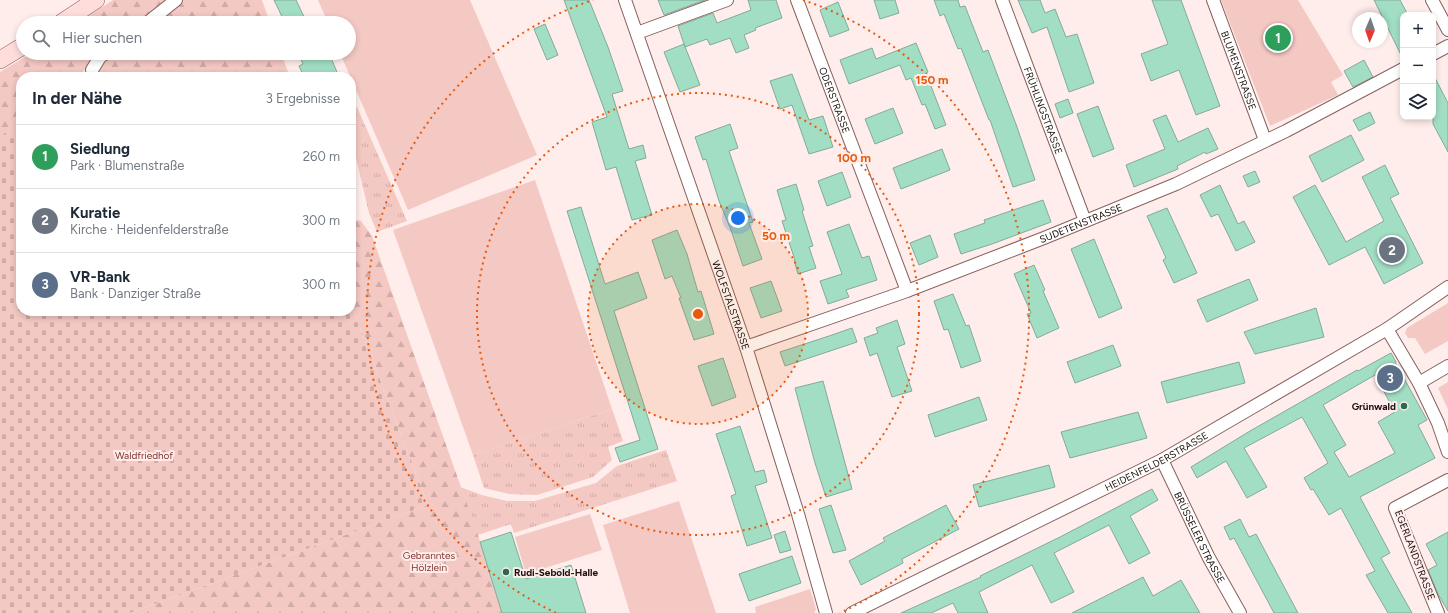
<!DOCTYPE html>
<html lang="de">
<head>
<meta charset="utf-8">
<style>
  :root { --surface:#fff; --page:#f2f2f3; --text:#1f2937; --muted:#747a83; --line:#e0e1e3; --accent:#1a73e8 }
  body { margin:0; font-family:Figtree,sans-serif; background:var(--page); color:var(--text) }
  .controls { position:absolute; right:12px; top:12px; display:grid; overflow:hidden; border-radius:8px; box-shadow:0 2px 6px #0003 }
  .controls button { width:36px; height:36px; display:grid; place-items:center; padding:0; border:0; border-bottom:1px solid var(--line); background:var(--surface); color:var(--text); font:20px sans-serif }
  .compass { position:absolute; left:1352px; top:12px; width:36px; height:36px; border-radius:50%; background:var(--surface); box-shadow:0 2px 6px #0003; rotate:182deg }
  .you { position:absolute; left:738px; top:218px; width:14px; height:14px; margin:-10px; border:3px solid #fff; border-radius:50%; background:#1a73e8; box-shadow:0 0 0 6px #1a73e833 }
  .badge { display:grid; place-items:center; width:26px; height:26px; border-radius:50%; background:var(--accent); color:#fff; font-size:13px; font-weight:700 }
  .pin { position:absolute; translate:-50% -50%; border:2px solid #fff; box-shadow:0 1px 4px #0006 }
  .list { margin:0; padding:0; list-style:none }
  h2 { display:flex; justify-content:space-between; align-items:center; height:52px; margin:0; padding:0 16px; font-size:17px }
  h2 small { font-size:13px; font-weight:400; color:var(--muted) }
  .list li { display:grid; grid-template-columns:26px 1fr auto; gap:12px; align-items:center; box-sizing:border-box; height:64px; padding:0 16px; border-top:1px solid var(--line) }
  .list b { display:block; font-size:15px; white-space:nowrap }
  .list p { margin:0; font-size:13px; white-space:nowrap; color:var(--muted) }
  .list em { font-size:13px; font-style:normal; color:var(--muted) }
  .icon { flex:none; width:22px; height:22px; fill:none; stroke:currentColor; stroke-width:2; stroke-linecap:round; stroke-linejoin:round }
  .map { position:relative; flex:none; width:1448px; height:613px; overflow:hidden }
  .search { position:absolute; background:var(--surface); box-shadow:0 2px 6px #0003; left:16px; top:16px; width:340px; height:44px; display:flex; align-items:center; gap:10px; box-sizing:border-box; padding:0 14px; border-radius:22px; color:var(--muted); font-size:15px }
  .panel { position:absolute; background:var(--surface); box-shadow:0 2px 6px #0003; left:16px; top:72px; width:340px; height:244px; border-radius:16px }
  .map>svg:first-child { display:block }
  .grass { fill:url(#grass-tufts) }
  .forest { fill:url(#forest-firs) }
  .cemetery { fill:url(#cemetery-stones) }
  .green { fill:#f4c8c3 }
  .building { fill:#a1dec4; stroke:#84aa99; fill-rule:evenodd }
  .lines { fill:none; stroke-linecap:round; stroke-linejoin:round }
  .street-casing { stroke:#86615d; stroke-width:14 }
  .secondary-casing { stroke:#86615d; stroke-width:18 }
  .street { stroke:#fff; stroke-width:12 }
  .secondary { stroke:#ffdddb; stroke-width:17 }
  .ring { fill:none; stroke:#e8590c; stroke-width:2; stroke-dasharray:2 4 }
  .poi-dot { fill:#2d6852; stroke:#ffedeb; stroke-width:1.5 }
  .labels { text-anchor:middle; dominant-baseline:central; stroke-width:4; stroke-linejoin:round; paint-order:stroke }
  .street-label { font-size:10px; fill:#1d0f0e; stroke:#ffedeb }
  .poi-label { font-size:10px; font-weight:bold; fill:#1d0f0e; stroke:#ffedeb; text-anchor:end }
  .park-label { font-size:10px; fill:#7e3531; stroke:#ffedeb }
  .centre { fill:#e8590c; stroke:#ffedeb; stroke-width:2 }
  .ring-label { font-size:12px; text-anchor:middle; font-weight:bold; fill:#e8590c; stroke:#ffedeb; stroke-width:4; stroke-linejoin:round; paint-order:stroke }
</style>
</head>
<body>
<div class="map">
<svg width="1448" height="613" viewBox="0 0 1448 613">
  <defs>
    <pattern id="grass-tufts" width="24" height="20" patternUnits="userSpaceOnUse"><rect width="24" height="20" fill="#f4c8c3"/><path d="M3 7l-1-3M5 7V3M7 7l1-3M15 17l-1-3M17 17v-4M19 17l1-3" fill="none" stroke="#d1aba6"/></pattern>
    <pattern id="forest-firs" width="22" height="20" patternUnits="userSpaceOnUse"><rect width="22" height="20" fill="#f4c8c3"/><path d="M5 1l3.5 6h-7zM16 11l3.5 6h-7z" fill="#d1aba6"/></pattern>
    <pattern id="cemetery-stones" width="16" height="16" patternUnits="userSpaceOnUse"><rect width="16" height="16" fill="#f4c8c3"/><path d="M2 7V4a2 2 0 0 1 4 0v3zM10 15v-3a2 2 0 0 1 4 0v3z" fill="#d1aba6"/></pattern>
  </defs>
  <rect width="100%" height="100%" fill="#ffedeb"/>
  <path class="grass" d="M357,107l50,114 -30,11 -8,-19 -18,-76v-27z
    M612,409l11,32 -15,6 4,13 -19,17 -56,18 -28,-1 -25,-6 -11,-33z
    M666,450l11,31 -163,52 -3,-9 -33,11 -18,-48 22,8 25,6h28l61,-18 21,-17z"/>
  <path class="forest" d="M113,0h149l8,23h-192z
    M32,53h249l9,24h-191l-11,-10 -12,10h-55v44l-21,16v-65z
    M351,219l10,2 11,15 106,299 25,78h-373l298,-108 -77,-201z"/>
  <path class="cemetery" d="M21,121v190h330v-7l77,201 -298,108h-130v-476z"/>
  <path class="green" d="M318,0h152l67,155 -129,55 -68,-157h9v-30h-21z
    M1221,0h77l45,75 -12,7 7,13 -68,31z
    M535,180l77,229 -139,46 -80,-225z
    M1448,303v38l-23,13 -10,-16h-7l-3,-5 2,-5z
    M1448,382v27l-10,-21z
    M679,501l37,112h-86l-27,-88z
    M590,514l12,36 -76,24 -11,-37z
    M810,589l6,20 -2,4h-58l-1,-6z"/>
  <path class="building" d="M274,0h22l11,23h-22z
    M564,0h25l19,47 15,44 -11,3 17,55 14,-4 3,13 -11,3 17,54 -20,5 -16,-53 -10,3 -14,-48 15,-5z
    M658,0h47l-41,15z
    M748,0h28l6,18 -27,10 1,2 -12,5 5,13 -13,5 -6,-15 -20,7 -3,-6 -22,8 -7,-21 35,-13 4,10 34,-13z
    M874,0h21l4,13 -19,6z
    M934,0h24l2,7 5,-1 18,46 5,-2 29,77 18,53 -22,7 -23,-67h-1l-28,-72 -3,1 -14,-35 -4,2z
    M1018,0h22l5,13 10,-4 11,28 11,-3 17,49 -25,9 -22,-65 -15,6z
    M1152,0h29l39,106 -24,9 -17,-45 -28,11 -10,-27 27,-10z
    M1374,0h26l8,15h-5v44z
    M838,2l11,28 -19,7 -10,-27z
    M545,24l13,31 -11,5 -13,-31z
    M916,43l12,29 -2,1 20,52 -11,4 -10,-25 -3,1 -11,-27 -5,2 -6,-15 -51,19 -9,-24 32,-12 4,11z
    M684,44l16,41 -20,7 -16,-40z
    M298,53h31l10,24h-35l-5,-11 4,-2z
    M1364,60l9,17 -20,10 -9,-16z
    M792,74l17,46 14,-4 10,31 -24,7 -17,-49 -12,4 -10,-28z
    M1433,74l15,29v49l-15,-28z
    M1068,99l5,14 -13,5 -5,-14z
    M1098,106l16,43 -21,8 -16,-43z
    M893,108l10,25 -28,11 -10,-25z
    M1370,112l5,11 -16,8 -6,-11z
    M1166,115l12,27 30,-14 10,21 -12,5 -1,-2 -28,14 1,3 -44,18 -8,-22 39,-16 -12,-29z
    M730,124l8,24 -9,3 24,71 -4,1 13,36 -19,7 -12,-36 -12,-29 -13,-42 -3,1 -8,-23z
    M1351,135l13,25 -42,22 -13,-26z
    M942,149l8,21 -49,19 -8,-21z
    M1385,165l14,29 -9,4 33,65 -39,21 -19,-37 -36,18 -36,-68 22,-12 31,57 38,-21 -22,-44z
    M1255,171l5,11 -12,5 -5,-11z
    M842,172l9,25 -24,9 -9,-25z
    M796,184l8,26 -2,1 11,35 -4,1 7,21 -18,6 -4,-14h1l-13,-39 4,-1 -9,-30z
    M1220,185l18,39 6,-3 11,21 -19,9 -18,-37 -7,3 -11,-22z
    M1043,200l8,22 -59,22 -31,10 -7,-20 31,-11 -1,-3z
    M581,207l24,77 33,-12 9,26 -33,13 44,138 -38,13 -5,-14 25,-8 -73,-229z
    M1167,208l30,65 -23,10 -11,-23 3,-2 -19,-42z
    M849,224l13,34 7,-2 8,24 -31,10 3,7 -21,7 -8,-23 22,-7 -15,-42z
    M677,230l10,24 11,38 3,-1 13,43 -20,6 -15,-42h2l-9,-22 -7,3 -13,-39z
    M930,235l8,22 -19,8 -9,-22z
    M1094,239l28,69 -23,10 -28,-69z
    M1034,265l11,25 -2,1 16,37 -22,10 -10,-24 4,-1 -17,-39z
    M1249,279l9,21 -51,22 -10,-22z
    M771,281l11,30 -21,7 -11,-30z
    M953,294l13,32 3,-1 12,36 -20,7 -13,-39 -4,1 -10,-29z
    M1316,308l8,29 -69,17 -11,-22z
    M897,320l8,24 -8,3 15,44 -20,6 -15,-44 -7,3 -6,-18 14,-5 -2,-5z
    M852,328l5,14 -72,24 -5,-14 49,-16z
    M1113,345l8,21 -46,17 -8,-21z
    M1391,353l5,9h-1l32,58 -9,5 17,33 -75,39 30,56 -9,5 31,55h-24l-22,-38 9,-4 -34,-63 -12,7 -16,-26 -2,1 -7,-12 24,-15 -26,-46 -58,31 23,39 -20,11 -21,-37 -29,17 -6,-11 59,-36 107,-61 1,1zM1375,375l20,37 -17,10 17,31 -46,24 -15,-25 12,-7 -23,-40z
    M723,358l13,39 -24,9 -14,-40z
    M1239,362l6,21 -78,20 -6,-21z
    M823,381l29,108 -26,8 -11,-34 -20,-75z
    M979,397l8,23 -52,17 -7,-22z
    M1138,412l9,26 -77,20 -9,-26z
    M740,426l15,46 9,-2 3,12 -12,4 17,52 -25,8 -16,-50 5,-2 -20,-60z
    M1049,465l6,22 -76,20 -6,-22z
    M1152,489l6,11 -28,16 20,37 -21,11 -20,-39 -55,28 20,39 -23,11 -19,-38 -53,27 9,21h-30l-5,-10 -22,10h-30l80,-36 -1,-1 80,-39z
    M831,505l15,45 -13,3 -14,-44z
    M946,505l13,24 -57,30 1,4 -42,22 -12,-24 36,-20 -2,-3z
    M1240,519l9,18 7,-3 42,79h-24l-40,-75 -4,2 -6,-13z
    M785,531l6,19 -11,3 -6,-18z
    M511,532l15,47 45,-14 15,48h-84l-22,-71z
    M1448,532v79l-10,-17 -10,-24 9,-5 -11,-21z
    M792,556l9,27 -52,18 -10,-27z
    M1143,577l10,19 28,-16 19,33h-128z"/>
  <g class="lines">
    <defs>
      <g id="street">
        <path id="s1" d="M625,0l121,347 52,167 28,99"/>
        <path id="s2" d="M797,0l110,291"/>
        <path id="s3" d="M1002,0l83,221"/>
        <path id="s4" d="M1213,0l52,140"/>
        <path d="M1432,0l16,30"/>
        <path d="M147,23l29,-23"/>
        <path d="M637,33l90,-33"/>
        <path d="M1433,54l15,-8"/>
        <path d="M92,70l8,-13 6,-4"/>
        <path d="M1387,329l32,54 29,-17"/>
        <path id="s5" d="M746,347l161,-56 137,-53 132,-54 110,-53 117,-62"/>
        <path d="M1419,383l19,40 10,29"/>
        <path id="s6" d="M1162,460l47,98 31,55"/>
        <path id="s7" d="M852,613l310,-153 225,-131 61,-42"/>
        <path d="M1438,613l-43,-105 53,-28"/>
      </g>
      <path id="secondary" d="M61,23l35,-23
        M0,60l23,-14"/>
    </defs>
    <use href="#street" class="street-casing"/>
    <use href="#secondary" class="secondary-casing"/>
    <use href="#street" class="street"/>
    <use href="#secondary" class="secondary"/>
  </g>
  <circle cx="698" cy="314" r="110" fill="#e8590c" fill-opacity=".12"/>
  <g class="ring">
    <circle cx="698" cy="314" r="110"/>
    <circle cx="698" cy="314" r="221"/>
    <path d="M556 613A331 331 0 0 1 593 0M803 0A331 331 0 0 1 840 613"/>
  </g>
  <g class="poi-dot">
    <circle cx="1404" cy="406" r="4"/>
    <circle cx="506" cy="572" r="4"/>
  </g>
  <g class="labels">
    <g class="street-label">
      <text stroke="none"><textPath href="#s4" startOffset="75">BLUMENSTRASSE</textPath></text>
      <text stroke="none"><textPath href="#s2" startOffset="107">ODERSTRASSE</textPath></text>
      <text stroke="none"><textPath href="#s3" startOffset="118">FRÜHLINGSTRASSE</textPath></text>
      <text stroke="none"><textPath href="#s5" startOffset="357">SUDETENSTRASSE</textPath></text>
      <text stroke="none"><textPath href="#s1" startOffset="323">WOLFSTALSTRASSE</textPath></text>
      <text stroke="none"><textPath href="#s7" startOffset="340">HEIDENFELDERSTRASSE</textPath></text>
      <text stroke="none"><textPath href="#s6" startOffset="86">BRÜSSELER STRASSE</textPath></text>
      <text transform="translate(1415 555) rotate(69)">EGERLANDSTRASSE</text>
    </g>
    <g class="poi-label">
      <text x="1396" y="406">Grünwald</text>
      <text x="514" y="572" text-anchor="start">Rudi-Sebold-Halle</text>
    </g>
    <g class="park-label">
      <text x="144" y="455">Waldfriedhof</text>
      <text x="429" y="555">Gebranntes<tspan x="429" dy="12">Hölzlein</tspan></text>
    </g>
  </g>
  <circle cx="698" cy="314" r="6" class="centre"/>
  <g class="ring-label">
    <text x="932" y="84">150 m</text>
    <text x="854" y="162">100 m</text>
    <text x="776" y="240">50 m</text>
  </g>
</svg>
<div class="controls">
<button>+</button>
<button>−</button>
<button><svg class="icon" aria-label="layers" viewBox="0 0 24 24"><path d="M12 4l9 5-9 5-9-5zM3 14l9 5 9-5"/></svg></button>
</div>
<svg class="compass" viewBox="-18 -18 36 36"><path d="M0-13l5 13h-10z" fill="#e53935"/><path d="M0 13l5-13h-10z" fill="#747a83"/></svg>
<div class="you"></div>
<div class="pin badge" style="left:1278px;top:38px;background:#2e9e5b">1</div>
<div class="pin badge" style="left:1392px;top:250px;background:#6b7280">2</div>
<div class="pin badge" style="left:1390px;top:378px;background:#5c6f8a">3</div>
<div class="search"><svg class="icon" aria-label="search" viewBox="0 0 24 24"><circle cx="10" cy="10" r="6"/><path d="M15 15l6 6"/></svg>Hier suchen</div>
<section class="panel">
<h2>In der Nähe<small>3 Ergebnisse</small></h2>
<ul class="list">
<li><span class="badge" style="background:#2e9e5b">1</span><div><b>Siedlung</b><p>Park · Blumenstraße</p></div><em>260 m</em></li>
<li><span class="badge" style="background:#6b7280">2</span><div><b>Kuratie</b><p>Kirche · Heidenfelderstraße</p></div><em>300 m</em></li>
<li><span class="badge" style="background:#5c6f8a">3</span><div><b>VR-Bank</b><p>Bank · Danziger Straße</p></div><em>300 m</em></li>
</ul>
</section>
</div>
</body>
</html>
